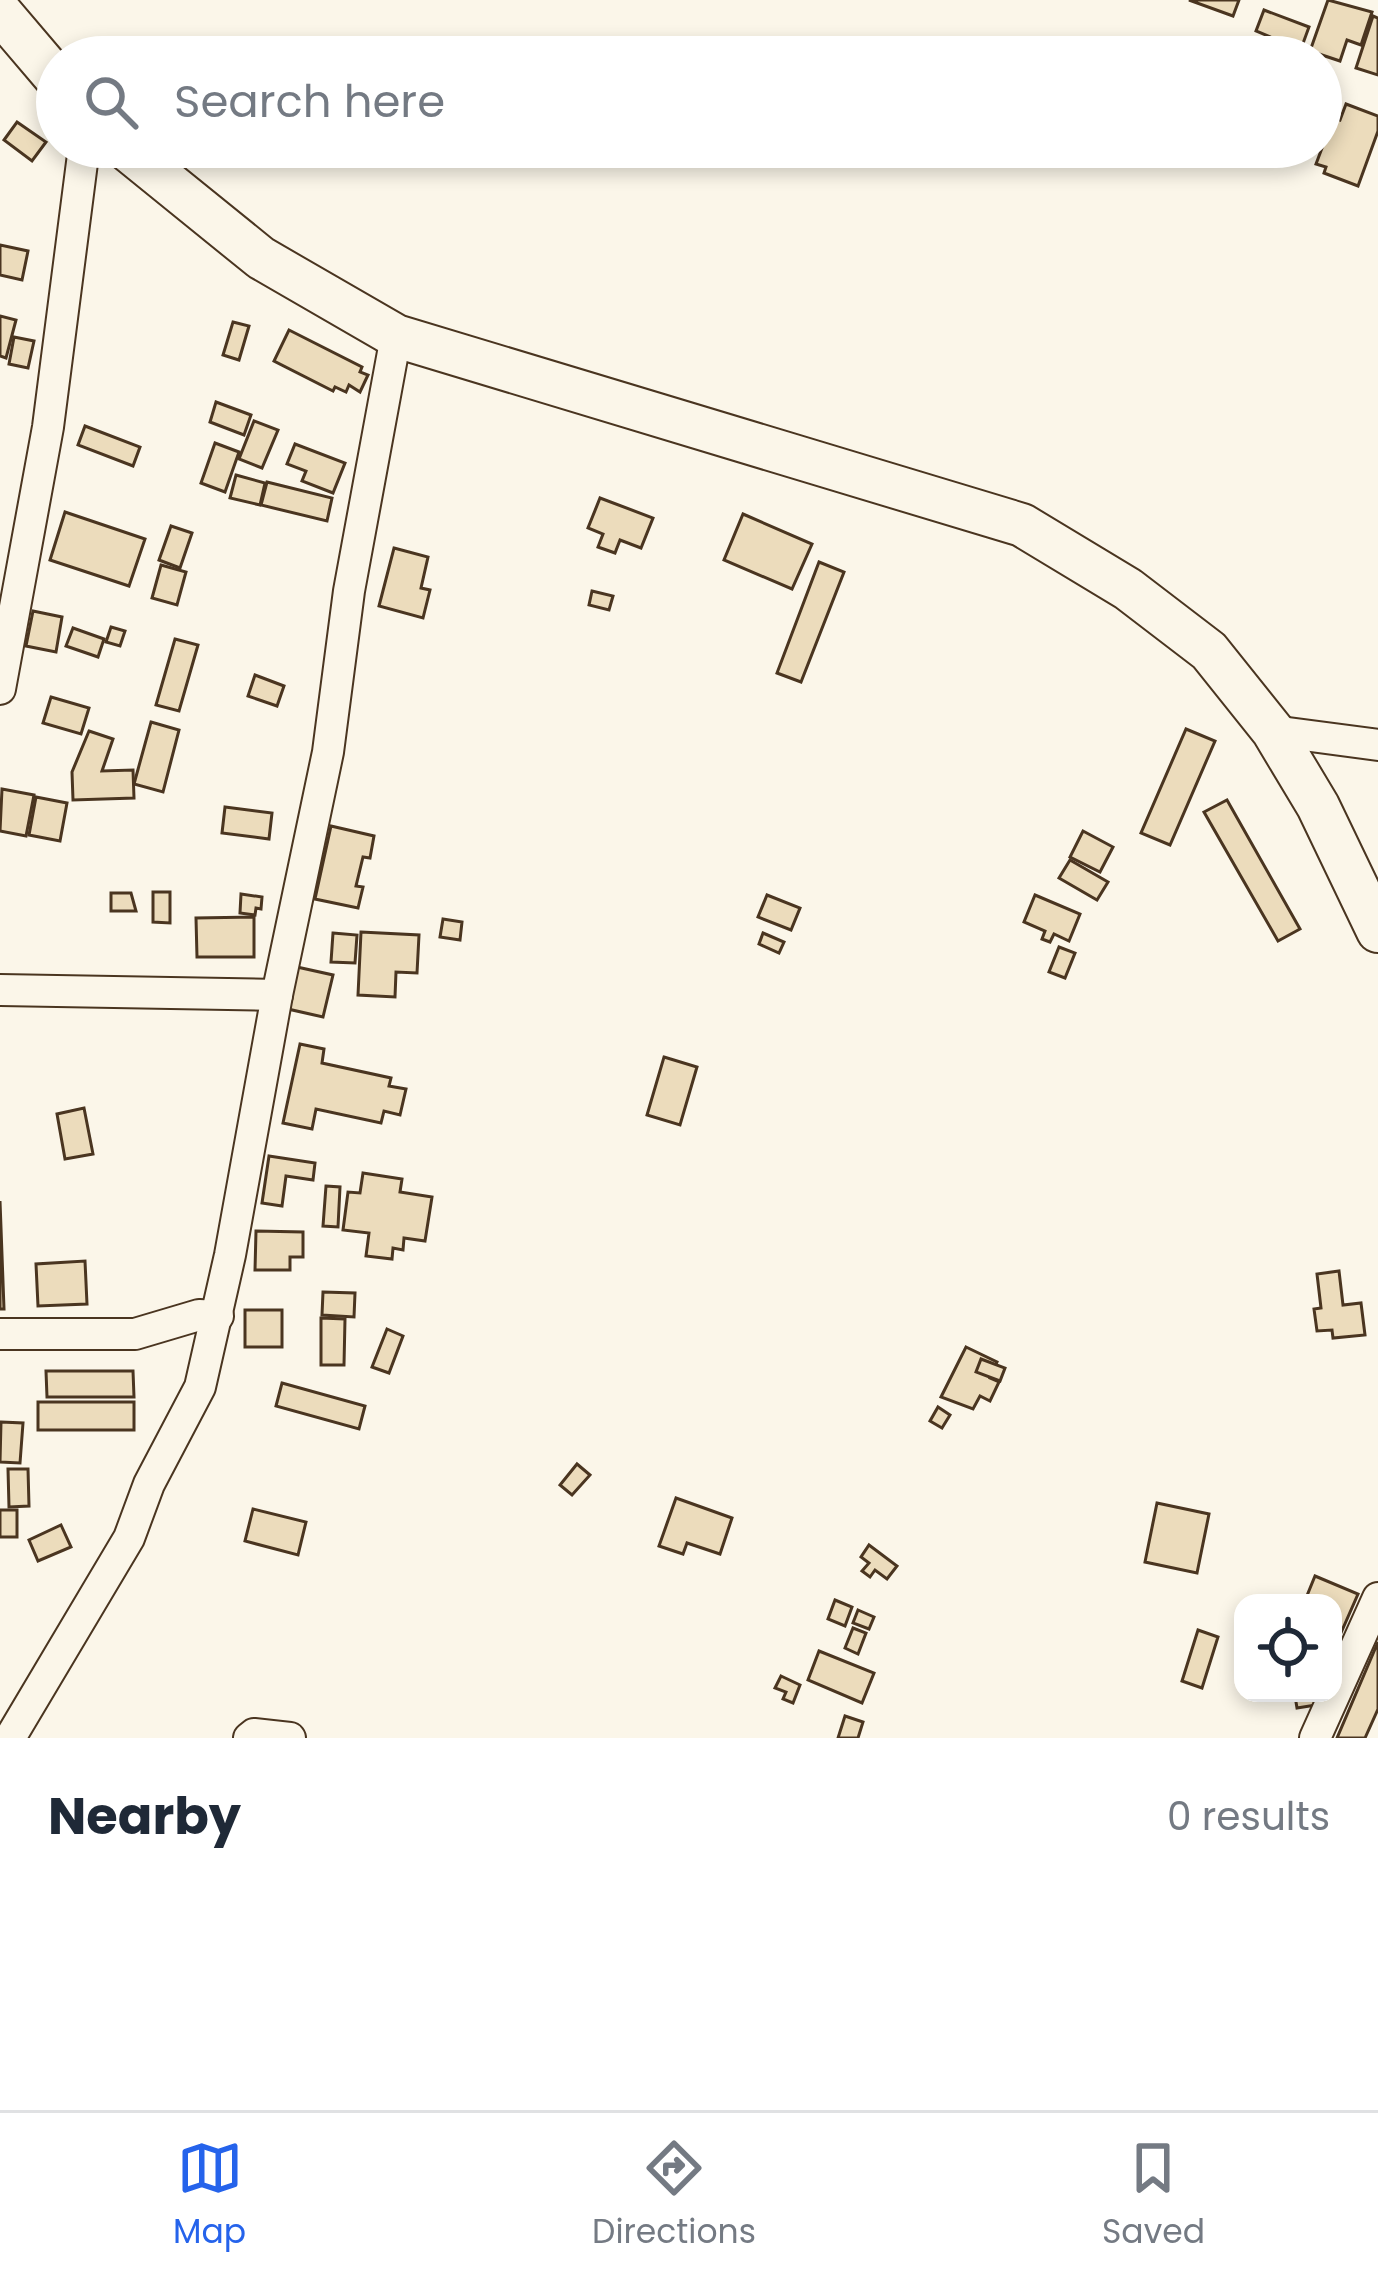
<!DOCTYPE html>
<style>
:root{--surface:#fff;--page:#f6f6f7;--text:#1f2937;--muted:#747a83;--line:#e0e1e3;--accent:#2563eb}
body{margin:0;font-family:Poppins,sans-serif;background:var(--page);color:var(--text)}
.controls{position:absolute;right:36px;bottom:36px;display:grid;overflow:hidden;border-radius:24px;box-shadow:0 6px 18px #0003}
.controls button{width:108px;height:108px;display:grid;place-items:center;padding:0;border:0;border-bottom:3px solid var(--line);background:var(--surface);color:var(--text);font:60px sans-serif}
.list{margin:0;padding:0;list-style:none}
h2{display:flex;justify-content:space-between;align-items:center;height:156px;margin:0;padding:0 48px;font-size:51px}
h2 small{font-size:39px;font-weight:400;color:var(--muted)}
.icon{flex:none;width:66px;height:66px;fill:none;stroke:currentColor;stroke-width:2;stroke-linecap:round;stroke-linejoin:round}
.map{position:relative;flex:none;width:1378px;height:1738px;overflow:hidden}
.search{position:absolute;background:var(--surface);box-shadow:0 6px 18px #0003;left:36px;right:36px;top:36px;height:132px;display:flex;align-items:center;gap:30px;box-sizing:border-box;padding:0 42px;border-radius:66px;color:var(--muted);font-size:45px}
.sheet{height:372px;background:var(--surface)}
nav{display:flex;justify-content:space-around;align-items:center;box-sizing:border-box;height:168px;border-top:3px solid var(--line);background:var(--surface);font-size:33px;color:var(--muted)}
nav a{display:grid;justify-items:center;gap:6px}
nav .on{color:var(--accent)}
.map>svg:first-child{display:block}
.building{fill:#ecdcbc;stroke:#4a3520;stroke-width:3}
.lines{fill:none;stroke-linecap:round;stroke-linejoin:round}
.street-casing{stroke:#4a3520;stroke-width:34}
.secondary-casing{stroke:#4a3520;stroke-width:46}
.street{stroke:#fbf6e9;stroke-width:30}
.secondary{stroke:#fbf6e9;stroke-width:42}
</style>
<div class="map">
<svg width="1378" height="1738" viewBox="0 0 1378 1738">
<rect width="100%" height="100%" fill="#fbf6e9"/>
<g class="building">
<polygon points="1189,0 1239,0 1233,16"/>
<polygon points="1328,0 1372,12 1361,45 1347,40 1340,61 1310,51"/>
<polygon points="1264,10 1309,27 1298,57 1268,57 1275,39 1256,31"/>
<polygon points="1373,16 1378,18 1378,75 1356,68"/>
<polygon points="1346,104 1378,116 1378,131 1358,186 1324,173 1326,167 1316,164 1322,148 1321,113 1340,120"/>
<polygon points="17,122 46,142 32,161 4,140"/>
<polygon points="0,245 28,251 22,280 0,275"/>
<polygon points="0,316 16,320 6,358 0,356"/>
<polygon points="233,322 249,326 239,360 223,355"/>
<polygon points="289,330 362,367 360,372 368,375 360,392 349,385 346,392 335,387 333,391 274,361"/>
<polygon points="14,337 34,341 28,368 9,364"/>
<polygon points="216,402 251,415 244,435 210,422"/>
<polygon points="254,421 278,430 262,468 239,459"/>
<polygon points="85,426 140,447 133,466 78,445"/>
<polygon points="215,443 239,452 225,492 201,483"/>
<polygon points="295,444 345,463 333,493 302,481 306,471 287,464"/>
<polygon points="236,475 265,483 260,505 230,498"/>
<polygon points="267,482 332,498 327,521 261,505"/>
<polygon points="600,498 653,518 641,548 620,540 615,553 598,547 603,534 588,528"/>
<polygon points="65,512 145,539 129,586 50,560"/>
<polygon points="743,514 812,544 792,589 724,560"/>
<polygon points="171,526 192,533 180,568 159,560"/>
<polygon points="394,548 428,557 421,588 430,590 423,618 379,606"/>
<polygon points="819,562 844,572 801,682 777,673"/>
<polygon points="161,565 186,572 177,605 152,598"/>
<polygon points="592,591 613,596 609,610 589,605"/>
<polygon points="33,611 62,617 56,652 26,646"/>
<polygon points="111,627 125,631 120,646 106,642"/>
<polygon points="73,628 104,639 98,657 66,646"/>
<polygon points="175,639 198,645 179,711 156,705"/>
<polygon points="255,675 284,686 277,706 248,696"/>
<polygon points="51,697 89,708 81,734 43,723"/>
<polygon points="151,722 179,730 163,792 134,784"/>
<polygon points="1186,729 1215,741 1170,845 1141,833"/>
<polygon points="89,731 113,739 102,771 133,770 134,798 73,800 72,772"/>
<polygon points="2,789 34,795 26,836 0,831"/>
<polygon points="36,797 67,803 60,841 29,835"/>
<polygon points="1227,800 1300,929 1278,941 1204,812"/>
<polygon points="225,807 272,813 269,839 222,833"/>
<polygon points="331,826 374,836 370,858 363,857 356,886 363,887 358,908 315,899"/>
<polygon points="1083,831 1113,847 1100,872 1070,857"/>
<polygon points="1070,860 1108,882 1097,900 1059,878"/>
<polygon points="153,892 170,892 170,923 153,922"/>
<polygon points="111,893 131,893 136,911 111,911"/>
<polygon points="241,894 262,897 261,909 256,908 255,915 240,913"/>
<polygon points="767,895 800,908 791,930 758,917"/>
<polygon points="1035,895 1080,914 1069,941 1054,934 1050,942 1042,939 1045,931 1024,922"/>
<polygon points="254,917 254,957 197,957 196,918"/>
<polygon points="443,919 462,922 460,940 440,937"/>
<polygon points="361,932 419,935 417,973 396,972 395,997 358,995"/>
<polygon points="333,933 357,935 355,963 331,962"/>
<polygon points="763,933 784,942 779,953 759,944"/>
<polygon points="1059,947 1075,953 1065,978 1049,972"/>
<polygon points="297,967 333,975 323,1017 288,1009"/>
<polygon points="300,1044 324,1049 322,1063 391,1078 389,1086 406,1089 400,1115 384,1111 381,1123 316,1109 312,1129 283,1123"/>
<polygon points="664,1057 697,1067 680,1125 647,1115"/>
<polygon points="84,1108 93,1154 65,1159 57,1114"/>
<polygon points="269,1156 315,1163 313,1180 286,1176 282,1206 262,1203"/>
<polygon points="363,1173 402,1179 400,1192 432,1197 425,1241 404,1238 403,1250 393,1248 392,1259 366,1256 369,1233 343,1230 348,1192 360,1193"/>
<polygon points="326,1186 340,1187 338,1227 323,1226"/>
<polygon points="0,1201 4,1309 0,1309"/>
<polygon points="256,1231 303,1232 303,1257 290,1257 290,1270 255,1270"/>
<polygon points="85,1261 87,1304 38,1306 36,1264"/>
<polygon points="1339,1271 1343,1305 1361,1303 1365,1335 1333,1338 1332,1330 1317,1331 1314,1309 1321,1308 1317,1274"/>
<polygon points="323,1292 355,1293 354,1317 322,1315"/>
<rect x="245" y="1310" width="37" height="37"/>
<polygon points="321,1318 345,1319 344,1365 321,1365"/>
<polygon points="387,1329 403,1336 389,1373 372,1367"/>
<polygon points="966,1347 997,1362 990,1378 999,1382 990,1401 980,1396 973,1409 941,1397"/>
<polygon points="981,1359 1005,1368 1000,1381 976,1372"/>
<polygon points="46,1371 133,1371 134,1397 47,1397"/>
<polygon points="282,1383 365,1406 359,1429 276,1406"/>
<rect x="38" y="1402" width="96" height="28"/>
<polygon points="938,1407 950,1415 942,1428 930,1421"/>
<polygon points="1,1422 23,1423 20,1463 0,1462"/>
<polygon points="577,1464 590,1475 572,1495 560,1485"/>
<polygon points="8,1469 28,1469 29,1506 9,1507"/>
<polygon points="676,1498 732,1518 720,1554 687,1543 683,1554 659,1546"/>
<polygon points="1157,1503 1209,1514 1197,1573 1145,1562"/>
<polygon points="253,1509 306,1522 298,1555 245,1541"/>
<rect x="0" y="1510" width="17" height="27"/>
<polygon points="61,1525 71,1547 38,1561 29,1540"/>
<polygon points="869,1545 897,1566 887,1579 875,1570 870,1577 862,1571 869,1563 861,1557"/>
<polygon points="1315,1576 1358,1594 1333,1651 1333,1603 1304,1603"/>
<polygon points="835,1600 852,1607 845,1626 828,1619"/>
<polygon points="858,1610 874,1617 869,1629 853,1623"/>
<polygon points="853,1628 866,1633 858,1654 845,1648"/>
<polygon points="1198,1630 1218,1637 1202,1688 1182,1681"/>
<polygon points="1378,1642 1378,1709 1365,1738 1337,1738"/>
<polygon points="819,1651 874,1673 862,1703 808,1680"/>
<polygon points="781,1676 800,1685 793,1703 783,1699 786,1692 775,1688"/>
<polygon points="1315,1693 1316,1705 1297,1708 1295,1696"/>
<polygon points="845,1716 863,1722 858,1738 838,1738"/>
</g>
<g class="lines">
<g class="street-casing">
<g id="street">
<polyline points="0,689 48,427 84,147"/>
<polyline points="1273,731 1378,745"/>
<polyline points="0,990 277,995"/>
<polyline points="0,1334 135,1334 199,1315 218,1316"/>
<polyline points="10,1738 129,1538 149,1484 200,1387 230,1255 277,995 328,752 349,591 396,336"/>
<polyline points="249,1738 254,1734 290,1738"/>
<polyline points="1315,1738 1378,1598"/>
</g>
</g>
<g class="secondary-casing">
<g id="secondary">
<polyline points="0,12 57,79"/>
<polyline points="124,147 261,258 396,336 1022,525 1128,589 1209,651 1273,731 1318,806 1378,931"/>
</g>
</g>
<use href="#street" class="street"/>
<use href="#secondary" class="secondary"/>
</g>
</svg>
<div class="controls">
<button><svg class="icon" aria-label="locate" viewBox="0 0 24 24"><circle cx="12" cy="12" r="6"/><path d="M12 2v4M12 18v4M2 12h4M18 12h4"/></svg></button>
</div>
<div class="search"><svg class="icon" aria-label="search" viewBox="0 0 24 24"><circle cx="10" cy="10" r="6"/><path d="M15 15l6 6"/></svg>Search here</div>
</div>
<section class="sheet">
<h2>Nearby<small>0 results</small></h2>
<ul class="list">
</ul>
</section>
<nav>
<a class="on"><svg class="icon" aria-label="map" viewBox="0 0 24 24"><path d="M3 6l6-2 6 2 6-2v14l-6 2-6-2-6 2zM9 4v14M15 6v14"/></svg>Map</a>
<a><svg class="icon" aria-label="directions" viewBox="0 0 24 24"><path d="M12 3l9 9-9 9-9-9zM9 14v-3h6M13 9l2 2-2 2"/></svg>Directions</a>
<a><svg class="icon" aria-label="saved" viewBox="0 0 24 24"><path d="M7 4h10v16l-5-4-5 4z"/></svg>Saved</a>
</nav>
